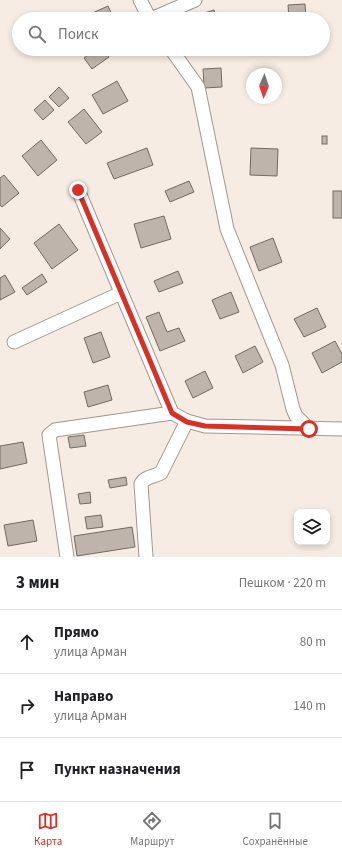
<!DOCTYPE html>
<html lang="ru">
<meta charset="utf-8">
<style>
:root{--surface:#fff;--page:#f6f6f6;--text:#202124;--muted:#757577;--line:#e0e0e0;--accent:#d93025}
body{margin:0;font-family:"Source Sans 3",sans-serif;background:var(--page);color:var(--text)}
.controls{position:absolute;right:12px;bottom:12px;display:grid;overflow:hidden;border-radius:8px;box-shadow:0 2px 6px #0003}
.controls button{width:36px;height:36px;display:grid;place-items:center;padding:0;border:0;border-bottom:1px solid var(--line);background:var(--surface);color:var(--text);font:20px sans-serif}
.compass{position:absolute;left:246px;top:68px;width:36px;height:36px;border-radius:50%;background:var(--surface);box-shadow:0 2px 6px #0003;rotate:182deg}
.stop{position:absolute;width:12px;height:12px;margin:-9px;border:3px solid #d93025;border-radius:50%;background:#fff}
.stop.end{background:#d93025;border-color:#fff;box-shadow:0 1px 4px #0008}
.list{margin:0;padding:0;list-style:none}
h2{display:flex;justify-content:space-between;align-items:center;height:52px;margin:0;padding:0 16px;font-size:17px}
h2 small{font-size:13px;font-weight:400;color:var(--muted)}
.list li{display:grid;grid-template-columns:26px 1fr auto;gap:12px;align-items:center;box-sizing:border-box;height:64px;padding:0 16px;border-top:1px solid var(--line)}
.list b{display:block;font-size:15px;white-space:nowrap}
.list p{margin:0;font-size:13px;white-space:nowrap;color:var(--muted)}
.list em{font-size:13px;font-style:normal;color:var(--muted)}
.icon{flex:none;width:22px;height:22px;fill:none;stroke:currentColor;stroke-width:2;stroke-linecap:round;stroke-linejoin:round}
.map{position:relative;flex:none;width:342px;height:557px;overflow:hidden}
.search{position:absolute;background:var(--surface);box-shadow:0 2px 6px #0003;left:12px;right:12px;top:12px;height:44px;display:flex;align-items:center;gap:10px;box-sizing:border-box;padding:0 14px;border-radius:22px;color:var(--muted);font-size:15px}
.sheet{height:244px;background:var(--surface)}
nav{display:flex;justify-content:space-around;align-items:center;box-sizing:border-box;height:56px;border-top:1px solid var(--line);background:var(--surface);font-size:11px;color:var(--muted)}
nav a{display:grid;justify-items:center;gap:2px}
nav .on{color:var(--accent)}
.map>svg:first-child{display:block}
.building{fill:#beb4ab;stroke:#736a62}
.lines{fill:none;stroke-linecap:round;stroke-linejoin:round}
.minor-casing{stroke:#a1978f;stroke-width:15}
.minor{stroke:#fff;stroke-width:13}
.route{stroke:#d93025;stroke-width:5}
</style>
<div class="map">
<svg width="342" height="557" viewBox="0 0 342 557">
<rect width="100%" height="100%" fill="#f7ece3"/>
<g class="building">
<polygon points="305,4 306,19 289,19 288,5"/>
<polygon points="108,6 114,19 92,19 90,14"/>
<polygon points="214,10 216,19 185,19"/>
<polygon points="96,49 103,49 109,57 92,69 84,58"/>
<polygon points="221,68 222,87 204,88 203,69"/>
<polygon points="117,81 128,101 103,114 92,95"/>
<polygon points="59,87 69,98 59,107 49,97"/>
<polygon points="45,100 54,110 43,120 34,110"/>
<polygon points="84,109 102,132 86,144 68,122"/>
<rect x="322" y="136" width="5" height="8"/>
<polygon points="41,140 57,160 38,176 22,156"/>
<polygon points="147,148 153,165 114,179 107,163"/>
<polygon points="251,148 278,149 277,176 250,175"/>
<polygon points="4,175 19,193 2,207 0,205 0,178"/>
<polygon points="189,181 194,192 170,202 165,191"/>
<rect x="333" y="191" width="9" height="27"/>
<polygon points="164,216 171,239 141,248 134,224"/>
<polygon points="59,224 78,250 52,269 34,243"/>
<polygon points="0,228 10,239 0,249"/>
<polygon points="273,238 282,262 259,271 250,247"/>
<polygon points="178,271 183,283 159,292 154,281"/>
<polygon points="42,274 47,282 27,295 22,288"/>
<polygon points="5,275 15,292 0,300 0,278"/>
<polygon points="231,292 239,312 220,319 212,300"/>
<polygon points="317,308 326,327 304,337 294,319"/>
<polygon points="159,312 167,332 179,328 185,341 160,351 146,317"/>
<polygon points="101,332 110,357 93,363 84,338"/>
<polygon points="335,341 342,354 342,362 322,373 312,353"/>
<polygon points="255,346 263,362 243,373 235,356"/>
<polygon points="205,371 213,388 193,398 185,381"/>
<polygon points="108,385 112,400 88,407 84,392"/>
<polygon points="84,435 86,446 70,448 68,437"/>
<polygon points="23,442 27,463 0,469 0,446"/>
<polygon points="126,477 127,485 110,488 108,480"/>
<polygon points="90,492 91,503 80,504 78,494"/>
<polygon points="101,515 103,527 87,529 85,517"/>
<polygon points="33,520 37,541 8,546 4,525"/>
<polygon points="132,527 135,547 77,556 74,536"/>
</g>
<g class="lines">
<g class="minor-casing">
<g id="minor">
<polyline points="140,0 150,19"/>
<polyline points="151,19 195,0"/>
<polyline points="171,49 198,87 227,229 282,365 293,409 296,416 309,429"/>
<polyline points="78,190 172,413 187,421 205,426 342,429"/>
<polyline points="14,342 121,293"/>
<polyline points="67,557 49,435 55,430 172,413"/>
<path d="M146,557L141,484C145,476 154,477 161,473L187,421"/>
</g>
</g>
<use href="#minor" class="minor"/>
</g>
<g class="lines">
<polyline class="route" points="78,190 172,413 187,422 205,426 309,429"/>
</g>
</svg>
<div class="controls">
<button><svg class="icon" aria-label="layers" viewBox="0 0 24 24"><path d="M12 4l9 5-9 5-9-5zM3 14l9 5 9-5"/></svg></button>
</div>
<svg class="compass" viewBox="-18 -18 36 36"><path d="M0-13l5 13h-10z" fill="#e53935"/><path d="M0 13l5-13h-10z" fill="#757577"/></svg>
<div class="stop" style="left:309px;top:429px"></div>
<div class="stop end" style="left:78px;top:190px"></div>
<div class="search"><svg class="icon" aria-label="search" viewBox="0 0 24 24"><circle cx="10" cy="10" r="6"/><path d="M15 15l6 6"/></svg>Поиск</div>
</div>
<section class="sheet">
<h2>3 мин<small>Пешком · 220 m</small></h2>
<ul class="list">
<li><svg class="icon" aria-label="ahead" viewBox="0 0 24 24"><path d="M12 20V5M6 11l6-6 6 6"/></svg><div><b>Прямо</b><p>улица Арман</p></div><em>80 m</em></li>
<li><svg class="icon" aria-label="right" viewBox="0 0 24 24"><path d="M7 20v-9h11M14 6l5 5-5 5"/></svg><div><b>Направо</b><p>улица Арман</p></div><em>140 m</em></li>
<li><svg class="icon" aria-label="arrive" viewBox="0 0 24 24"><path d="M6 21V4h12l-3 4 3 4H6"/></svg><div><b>Пункт назначения</b></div></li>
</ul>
</section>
<nav>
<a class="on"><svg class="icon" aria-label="map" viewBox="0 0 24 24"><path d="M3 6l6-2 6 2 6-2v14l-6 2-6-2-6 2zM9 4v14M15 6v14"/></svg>Карта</a>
<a><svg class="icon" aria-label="directions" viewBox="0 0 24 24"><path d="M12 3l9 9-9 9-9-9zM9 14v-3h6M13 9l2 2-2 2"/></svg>Маршрут</a>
<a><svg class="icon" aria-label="saved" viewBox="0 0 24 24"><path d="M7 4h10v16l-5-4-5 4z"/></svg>Сохранённые</a>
</nav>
